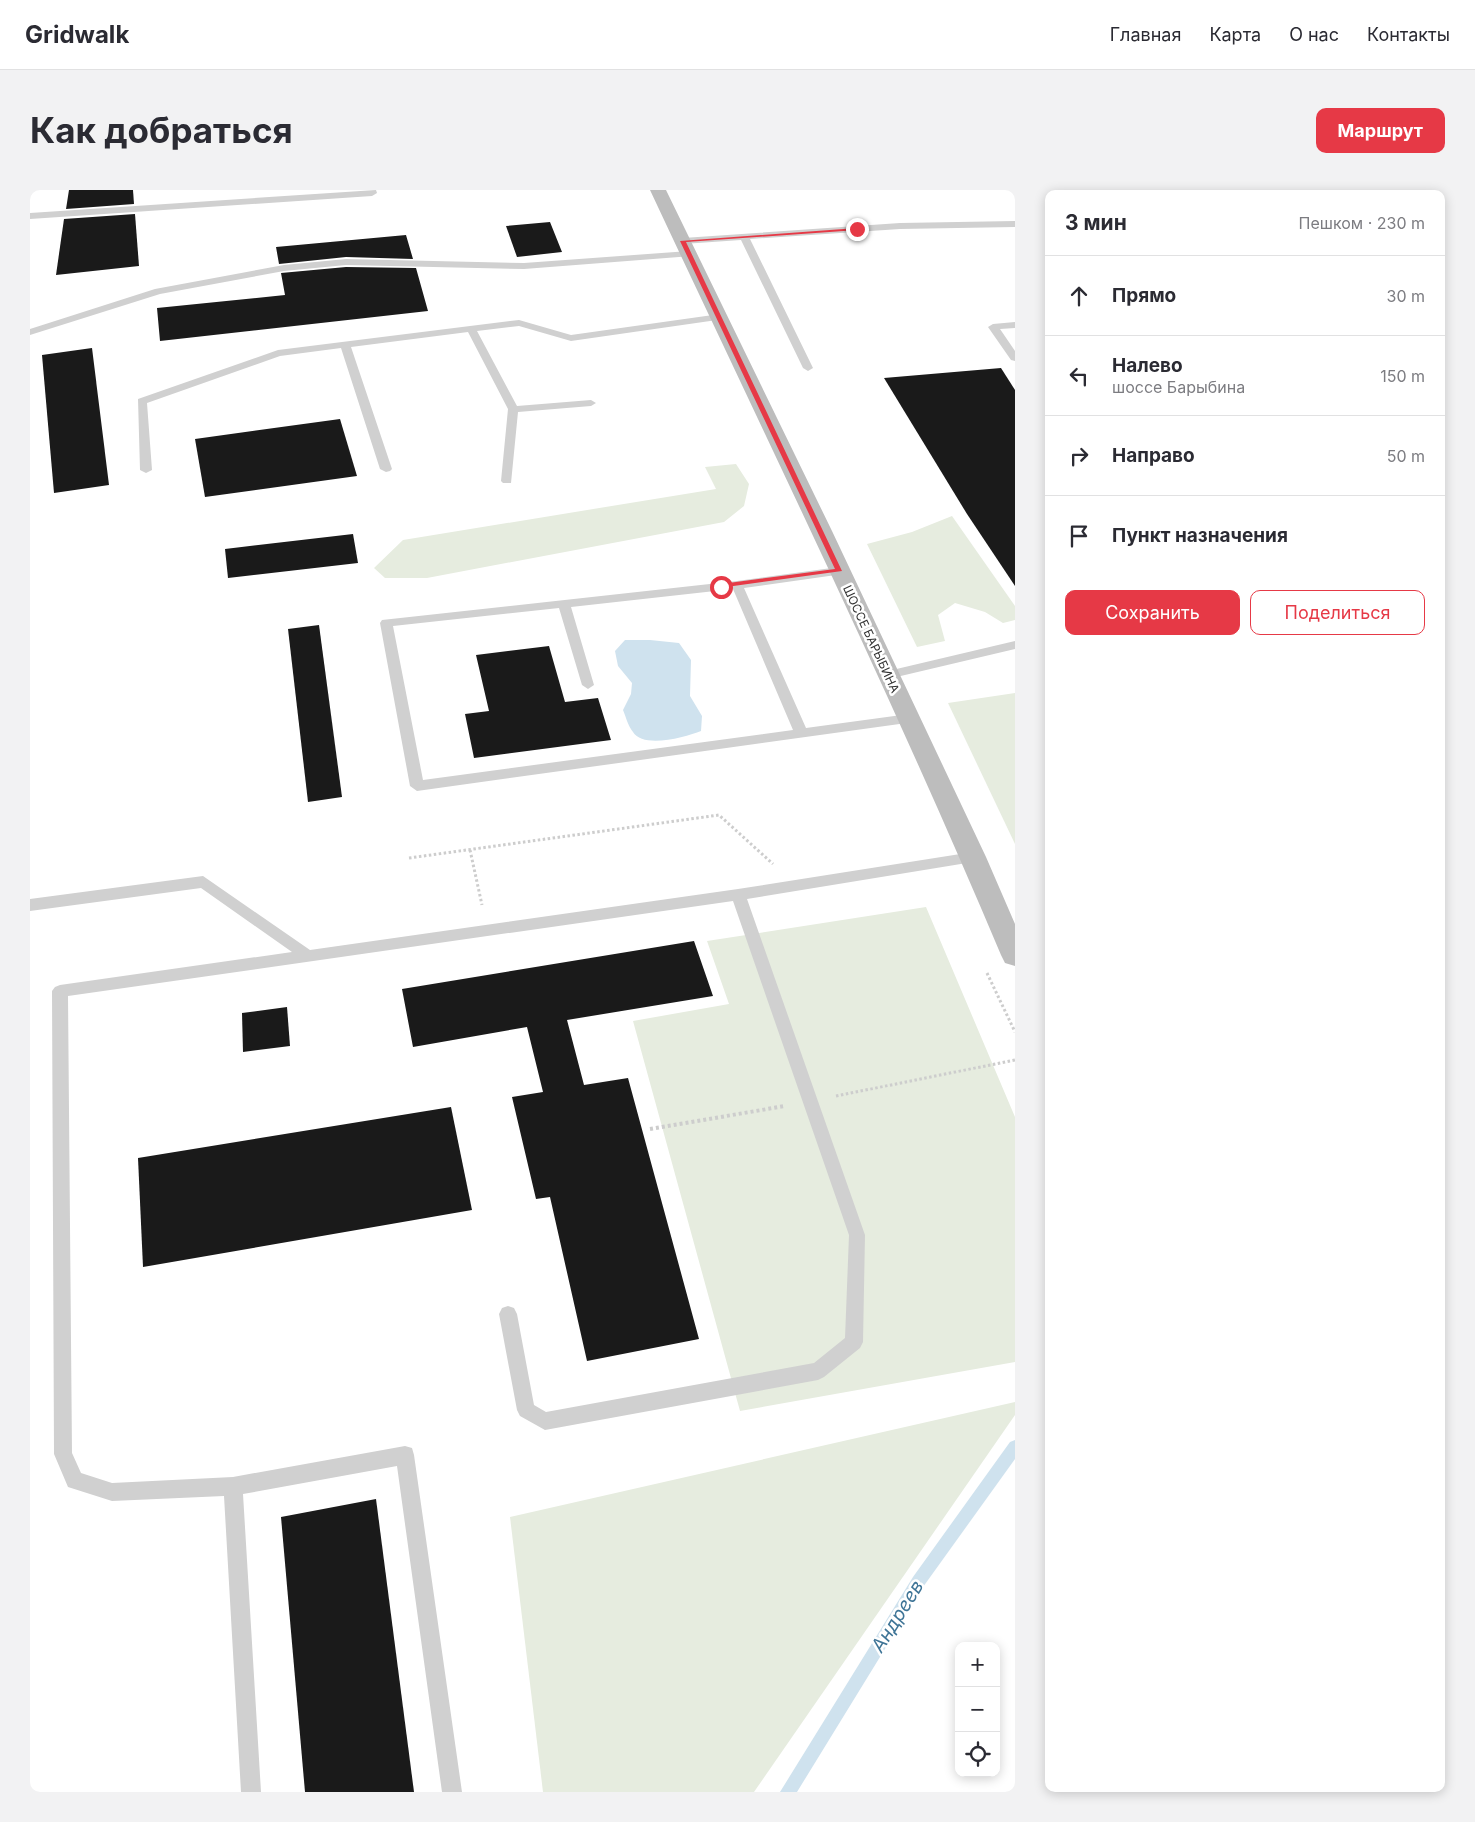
<!DOCTYPE html>
<html lang="ru">
<meta charset="utf-8">
<style>
:root{--surface:#fff;--page:#f2f2f3;--text:#2b2b33;--muted:#7c7c81;--line:#e1e1e2;--accent:#e63946}
body{margin:0;font-family:Inter,sans-serif;background:var(--page);color:var(--text)}
.controls{position:absolute;right:15px;bottom:15px;display:grid;overflow:hidden;border-radius:10px;box-shadow:0 2px 12px #0003}
.controls button{width:45px;height:45px;display:grid;place-items:center;padding:0;border:0;border-bottom:1px solid var(--line);background:var(--surface);color:var(--text);font:25px sans-serif}
.stop{position:absolute;width:15px;height:15px;margin:-11px;border:4px solid #e63946;border-radius:50%;background:#fff}
.stop.end{background:#e63946;border-color:#fff;box-shadow:0 1px 5px #0008}
.list{margin:0;padding:0;list-style:none}
h2{display:flex;justify-content:space-between;align-items:center;height:65px;margin:0;padding:0 20px;font-size:21px}
h2 small{font-size:16px;font-weight:400;color:var(--muted)}
.list li{display:grid;grid-template-columns:32px 1fr auto;gap:15px;align-items:center;box-sizing:border-box;height:80px;padding:0 20px;border-top:1px solid var(--line)}
.list b{display:block;font-size:19px;white-space:nowrap}
.list p{margin:0;font-size:16px;white-space:nowrap;color:var(--muted)}
.list em{font-size:16px;font-style:normal;color:var(--muted)}
.actions{display:flex;gap:10px;padding:15px 20px}
.actions a{flex:1;padding:11px 0;border:1px solid var(--accent);border-radius:10px;text-align:center;font-size:18px;color:var(--accent)}
.actions .main{background:var(--accent);color:#fff}
.icon{flex:none;width:28px;height:28px;fill:none;stroke:currentColor;stroke-width:2;stroke-linecap:round;stroke-linejoin:round}
.map{position:relative;flex:none;width:985px;height:1602px;overflow:hidden;border-radius:10px}
header{display:flex;align-items:center;gap:30px;box-sizing:border-box;height:70px;padding:0 25px;background:var(--surface);border-bottom:1px solid var(--line)}
header strong{font-size:24px}
nav{display:flex;gap:28px;margin-inline-start:auto;font-size:18px}
.intro{display:flex;align-items:center;justify-content:space-between;box-sizing:border-box;height:120px;padding:0 30px}
h1{margin:0;font-size:35px}
.button{padding:12px 22px;border-radius:10px;background:var(--accent);color:#fff;font-size:18px;font-weight:700}
main{display:flex;gap:30px;padding:0 30px}
aside{flex:1;background:var(--surface);border-radius:10px;box-shadow:0 2px 12px #0003}
.map>svg:first-child{display:block}
.green{fill:#e6ecdf}
.water{fill:#cfe2ee}
.lines{fill:none;stroke-linecap:round;stroke-linejoin:round}
.stream{fill:#cfe2ee;fill-rule:evenodd}
.building{fill:#1a1a1a}
.path-far1{stroke:#cdcdcd;stroke-width:3;stroke-dasharray:2.5 2.5;stroke-linecap:butt}
.path{stroke:#cdcdcd;stroke-width:4;stroke-dasharray:3 3;stroke-linecap:butt}
.lane{fill:#d0d0d0;fill-rule:evenodd}
.secondary{fill:#bdbdbd;fill-rule:evenodd}
.route{fill:#e63946}
.labels{text-anchor:middle;stroke-width:5;stroke-linejoin:round;paint-order:stroke}
.far-street-label{font-size:12px;fill:#333;stroke:#fff}
.near-water-label{font-size:19px;font-style:italic;fill:#3f7597;stroke:#fff}
</style>
<header>
<strong>Gridwalk</strong>
<nav><a>Главная</a><a>Карта</a><a>О нас</a><a>Контакты</a></nav>
</header>
<div class="intro"><h1>Как добраться</h1><a class="button">Маршрут</a></div>
<main>
<div class="map">
<svg width="985" height="1602" viewBox="0 0 985 1602">
<rect width="100%" height="100%" fill="#fff"/>
<g class="green">
<polygon points="706,274 719,294 714,316 694,332 397,388 355,388 344,378 373,350 686,299 675,277"/>
<polygon points="922,326 985,416 985,430 973,433 955,422 925,413 908,425 915,451 887,457 837,354 882,342"/>
<polygon points="985,503 985,654 918,513"/>
<polygon points="896,717 985,927 985,1172 710,1221 603,831 699,814 677,751"/>
<polygon points="985,1212 985,1225 724,1602 513,1602 480,1327"/>
</g>
<path class="water" d="M595,450H620L649,453L661,470L660,506L672,526L671,541C656,547 613,559 603,542C598,536 596,527 593,520L601,504L602,493L588,476L585,461Z"/>
<g class="lines">
<polygon class="stream" points="985,1250 985,1269 893,1397 767,1602 750,1602 883,1387 980,1252"/>
</g>
<g class="building">
<polygon points="39,0 103,0 104,14 36,19"/>
<polygon points="105,24 109,76 26,85 34,29"/>
<polygon points="520,32 532,62 487,67 476,36"/>
<polygon points="376,45 383,69 316,67 249,74 246,57"/>
<polygon points="316,77 386,78 398,121 130,151 127,118 255,105 251,83"/>
<polygon points="62,158 79,295 24,303 12,165"/>
<polygon points="971,178 985,200 985,396 937,324 854,188"/>
<polygon points="310,229 327,286 175,307 165,249"/>
<polygon points="323,344 328,373 198,388 195,359"/>
<polygon points="289,435 312,607 278,612 258,439"/>
<polygon points="519,456 535,512 568,508 581,550 444,568 435,524 459,521 446,465"/>
<polygon points="664,751 683,806 537,830 554,895 598,888 669,1149 557,1171 520,1007 506,1009 482,907 513,902 497,837 383,857 372,799"/>
<polygon points="257,817 260,856 213,862 212,823"/>
<polygon points="421,917 442,1020 113,1077 108,968"/>
<polygon points="346,1309 384,1602 275,1602 251,1327"/>
</g>
<g class="lines">
<g class="path-far1">
<polyline points="440,660 452,715"/>
<polyline points="379,668 689,625 743,674"/>
<polyline points="957,783 985,842"/>
<polyline points="806,906 985,870"/>
</g>
<polyline class="path" points="620,939 755,916"/>
<g class="lane">
<polygon points="346,0 347,3 342,6 0,29 0,23"/>
<polygon points="985,31 985,37 870,39 720,49 783,178 778,181 773,178 711,50 653,54 648,51 653,48 870,33"/>
<polygon points="659,61 664,64 662,66 494,79 316,75 254,81 130,104 0,145 0,139 125,99 254,75 316,69 494,73"/>
<polygon points="690,124 695,127 694,129 541,151 489,136 447,141 487,216 561,210 566,213 561,216 488,222 481,293 473,293 471,291 478,219 438,142 321,157 362,279 360,281 356,282 350,279 311,158 250,166 117,213 122,280 116,283 110,280 108,209 248,160 489,130 541,145"/>
<polygon points="985,132 985,138 970,139 985,161 985,171 981,170 958,137 963,134"/>
<path d="M809,377L813,378V384L714,398L776,538L879,524L884,526L886,529L884,532L387,601L380,596L350,433L352,430L707,391ZM703,399L763,540L393,590L363,436L529,418L552,495L558,499L564,495L541,417Z"/>
<polygon points="985,451 985,459 858,489 852,485 858,481"/>
<polygon points="943,662 948,663 950,667 948,671 943,672 717,709 835,1045 833,1152 830,1158 794,1187 788,1190 515,1240 490,1226 487,1220 469,1124 472,1118 478,1116 484,1118 487,1124 504,1215 516,1222 784,1173 815,1148 819,1045 703,711 38,806 42,1263 51,1283 82,1293 203,1287 375,1256 382,1258 384,1265 432,1602 412,1602 367,1276 213,1304 231,1602 211,1602 194,1306 82,1311 38,1297 24,1264 22,801 25,797 30,795 262,762 171,698 0,721 0,709 173,686 280,760 708,699"/>
</g>
<path class="secondary" d="M620,0H636L802,341L956,667L985,734V776L975,773L971,765C862,506 739,254 620,0Z"/>
</g>
<polygon class="route" points="827,38 828,40 656,52 812,381 689,398 691,394 805,379 650,51"/>
<g class="labels">
<g class="far-street-label">
<text transform="translate(841 449) rotate(65)" y="4">ШОССЕ БАРЫБИНА</text>
</g>
<g class="near-water-label">
<text transform="translate(867 1426) rotate(-58)" y="7">Андреев</text>
</g>
</g>
</svg>
<div class="controls">
<button>+</button>
<button>−</button>
<button><svg class="icon" aria-label="locate" viewBox="0 0 24 24"><circle cx="12" cy="12" r="6"/><path d="M12 2v4M12 18v4M2 12h4M18 12h4"/></svg></button>
</div>
<div class="stop" style="left:691px;top:397px"></div>
<div class="stop end" style="left:827px;top:39px"></div>
</div>
<aside>
<h2>3 мин<small>Пешком · 230 m</small></h2>
<ul class="list">
<li><svg class="icon" aria-label="ahead" viewBox="0 0 24 24"><path d="M12 20V5M6 11l6-6 6 6"/></svg><div><b>Прямо</b></div><em>30 m</em></li>
<li><svg class="icon" aria-label="left" viewBox="0 0 24 24"><path d="M17 20v-9H6M10 6l-5 5 5 5"/></svg><div><b>Налево</b><p>шоссе Барыбина</p></div><em>150 m</em></li>
<li><svg class="icon" aria-label="right" viewBox="0 0 24 24"><path d="M7 20v-9h11M14 6l5 5-5 5"/></svg><div><b>Направо</b></div><em>50 m</em></li>
<li><svg class="icon" aria-label="arrive" viewBox="0 0 24 24"><path d="M6 21V4h12l-3 4 3 4H6"/></svg><div><b>Пункт назначения</b></div></li>
</ul>
<div class="actions"><a class="main">Сохранить</a><a>Поделиться</a></div>
</aside>
</main>
